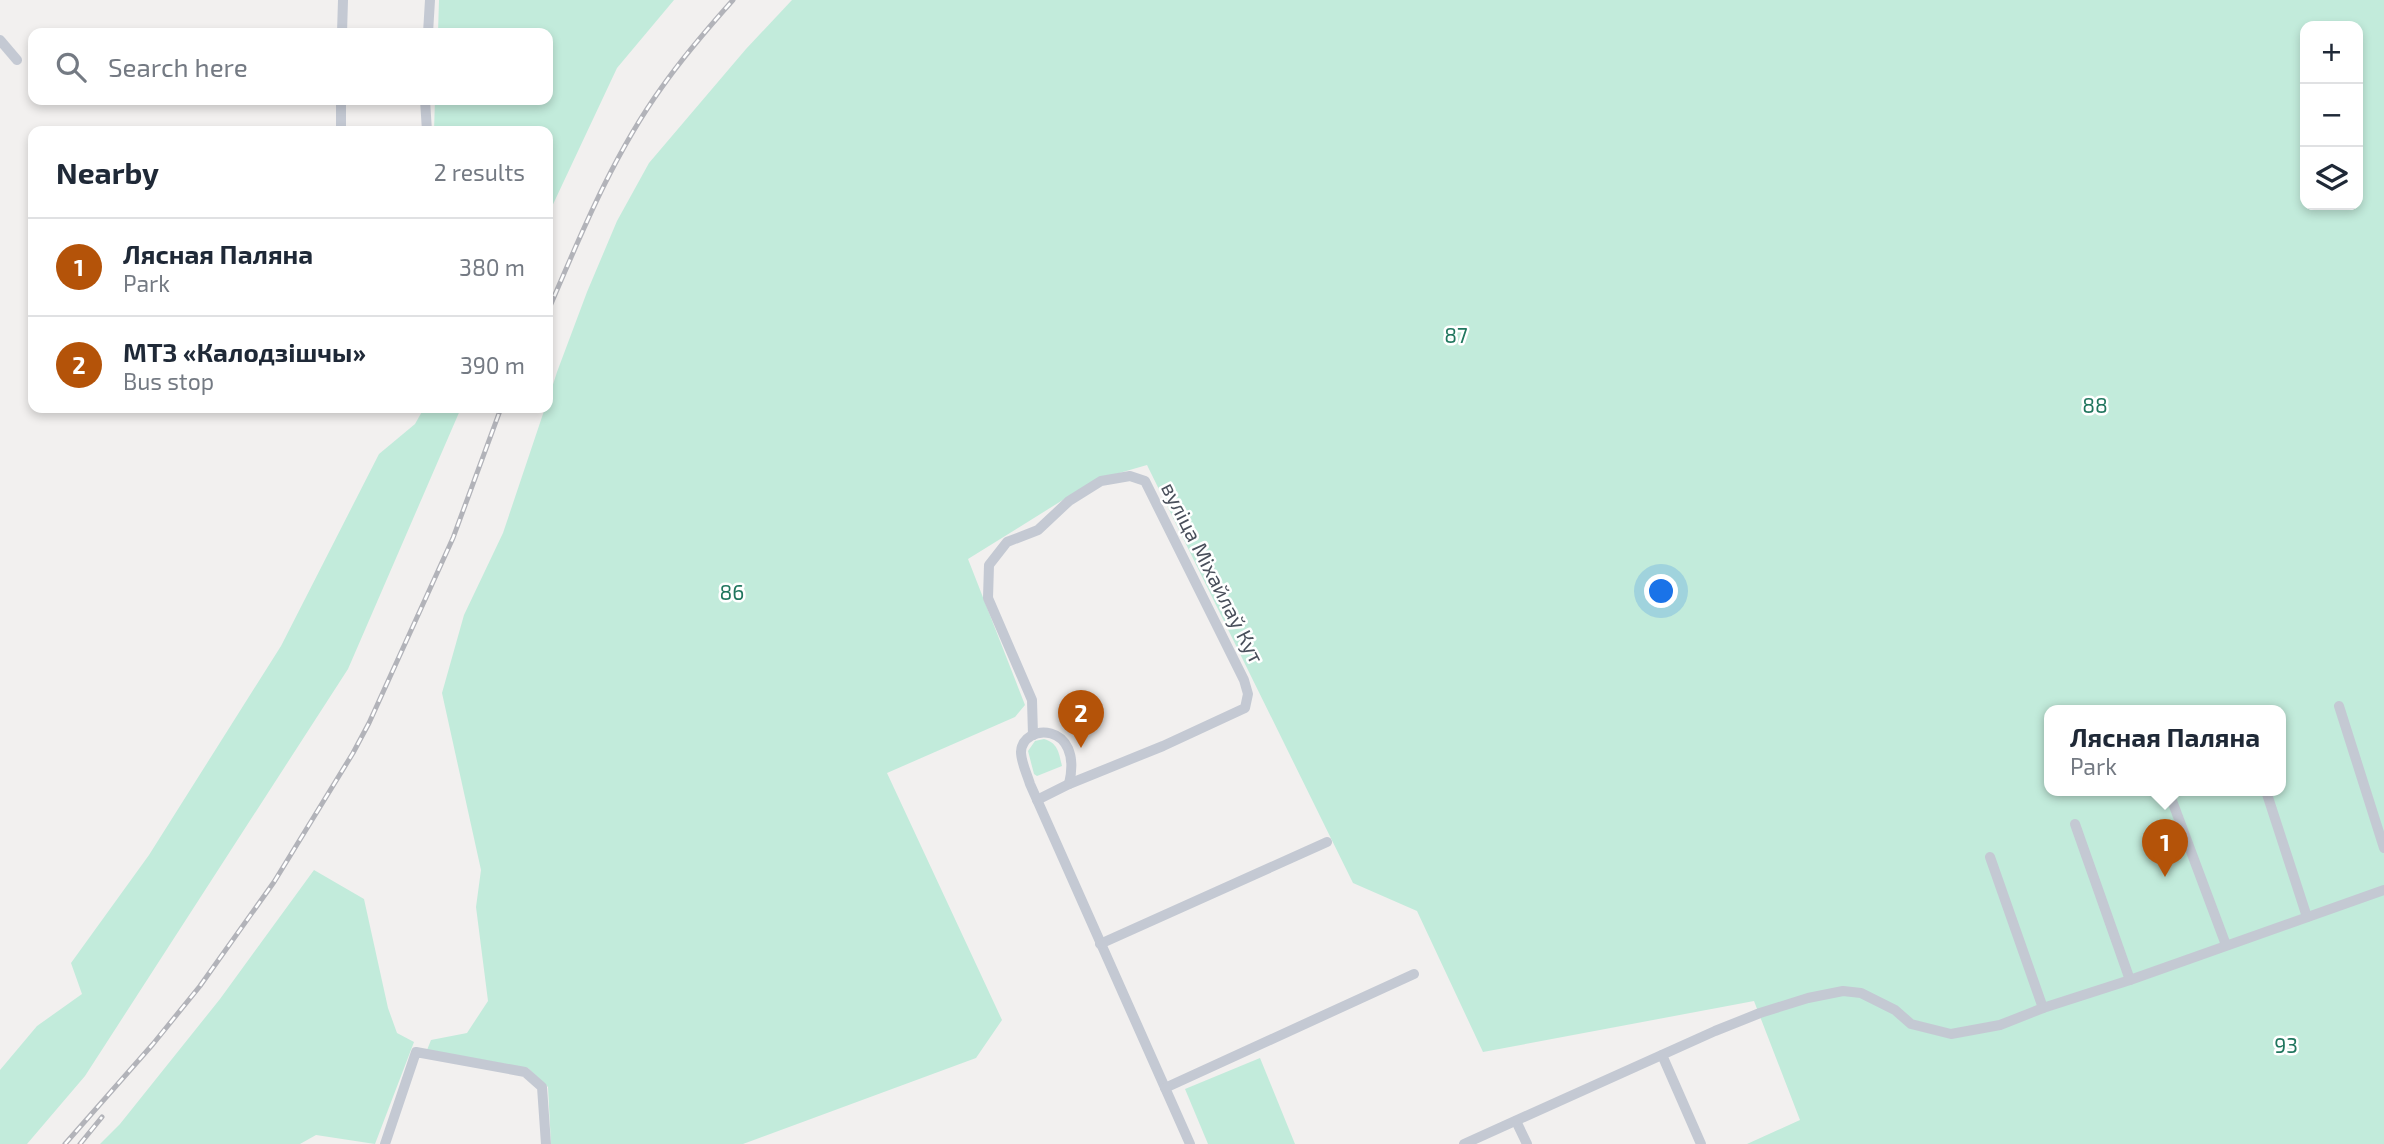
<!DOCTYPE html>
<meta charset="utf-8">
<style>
:root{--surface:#fff;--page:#f6f6f7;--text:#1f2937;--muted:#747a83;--line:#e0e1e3;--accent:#b45309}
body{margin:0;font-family:"Exo 2",sans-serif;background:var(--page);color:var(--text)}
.controls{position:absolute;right:21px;top:21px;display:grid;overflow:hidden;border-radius:14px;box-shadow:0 4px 10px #0003}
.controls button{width:63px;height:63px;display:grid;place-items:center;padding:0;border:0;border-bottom:2px solid var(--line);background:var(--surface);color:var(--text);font:35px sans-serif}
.you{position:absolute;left:1662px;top:592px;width:24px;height:24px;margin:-18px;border:5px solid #fff;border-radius:50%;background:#1a73e8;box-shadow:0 0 0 10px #1a73e833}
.badge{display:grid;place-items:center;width:46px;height:46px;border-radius:50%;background:var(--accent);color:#fff;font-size:23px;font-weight:700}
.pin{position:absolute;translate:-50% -58px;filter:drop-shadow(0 2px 4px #0008)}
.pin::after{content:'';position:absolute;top:37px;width:24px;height:21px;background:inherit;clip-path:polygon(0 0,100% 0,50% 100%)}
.popup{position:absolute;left:2044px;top:705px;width:242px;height:91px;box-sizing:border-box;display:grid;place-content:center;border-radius:14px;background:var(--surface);filter:drop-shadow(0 2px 5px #0005);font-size:23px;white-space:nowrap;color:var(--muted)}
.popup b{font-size:26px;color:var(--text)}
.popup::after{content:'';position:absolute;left:50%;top:100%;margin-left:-14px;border:14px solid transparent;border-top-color:var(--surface)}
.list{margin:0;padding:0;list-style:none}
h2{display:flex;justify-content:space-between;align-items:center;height:91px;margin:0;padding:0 28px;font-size:30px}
h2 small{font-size:23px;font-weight:400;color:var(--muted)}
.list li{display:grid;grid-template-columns:46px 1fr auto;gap:21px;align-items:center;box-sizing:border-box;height:98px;padding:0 28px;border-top:2px solid var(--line)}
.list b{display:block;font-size:26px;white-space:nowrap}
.list p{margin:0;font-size:23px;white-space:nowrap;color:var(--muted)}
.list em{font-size:23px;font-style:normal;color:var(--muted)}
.icon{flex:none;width:38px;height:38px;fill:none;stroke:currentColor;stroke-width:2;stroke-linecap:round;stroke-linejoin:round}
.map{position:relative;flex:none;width:2384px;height:1144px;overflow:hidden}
.search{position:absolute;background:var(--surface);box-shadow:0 4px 10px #0003;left:28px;top:28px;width:525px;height:77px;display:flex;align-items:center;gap:18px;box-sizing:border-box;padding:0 24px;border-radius:14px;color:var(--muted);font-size:26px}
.panel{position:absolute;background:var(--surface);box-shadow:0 4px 10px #0003;left:28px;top:126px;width:525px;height:287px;border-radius:14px}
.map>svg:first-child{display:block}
.green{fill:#c2ebdb;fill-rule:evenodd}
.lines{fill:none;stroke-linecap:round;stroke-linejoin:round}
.minor{stroke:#c4c9d3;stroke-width:10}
.rail-casing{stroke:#b2b3b9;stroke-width:5}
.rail{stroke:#fff;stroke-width:2.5;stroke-dasharray:8;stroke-linecap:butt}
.labels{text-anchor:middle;stroke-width:5;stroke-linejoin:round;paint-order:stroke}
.park-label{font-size:21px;fill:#20765e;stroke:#fff}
.street-label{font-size:21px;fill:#494f5b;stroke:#fff}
</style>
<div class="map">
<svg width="2384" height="1144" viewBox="0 0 2384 1144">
<rect width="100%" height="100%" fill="#f2f0ef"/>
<g class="green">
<polygon points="439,0 674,0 617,68 548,215 548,131 434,131 435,100 548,100 548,33 438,33"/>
<path d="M792,0H2384V1144H1747L1800,1120L1754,1001L1483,1052L1417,911L1353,883L1147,465L1095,480L968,559L1025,705L1015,717L887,773L1002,1020L976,1058L743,1144H551L548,1087L528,1068L427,1050L431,1040L467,1033L488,1001L476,907L481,870L442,693L464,615L503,533L545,408H548V400L557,372L587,292L617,221L649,163L746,49ZM2305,26H2358V205H2305ZM2050,711H2280V791H2050Z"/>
<polygon points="424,408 461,408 348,669 85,1076 27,1144 0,1144 0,1070 37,1026 82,994 71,963 149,855 281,646 379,454 415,424"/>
<path d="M1044,739C1058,743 1059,753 1062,766L1037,776L1034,774L1028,751L1035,741Z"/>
<polygon points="314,870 364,899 388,1008 397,1033 414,1042 375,1144 316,1135 300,1144 100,1144 120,1124 220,999"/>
<polygon points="1260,1058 1295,1144 1208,1144 1185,1089"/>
</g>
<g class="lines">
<g class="minor">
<polyline points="342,33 343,0"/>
<polyline points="428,33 430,0"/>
<polyline points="0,40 17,60"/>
<polyline points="425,100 427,131"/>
<polyline points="341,131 341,100"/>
<polyline points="2339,706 2384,848"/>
<polyline points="1033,735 1032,700 988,598 989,565 1007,542 1038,530 1069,501 1101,481 1130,476 1145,481 1244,680 1248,694 1245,708 1163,746 1069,784 1037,800"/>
<path d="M1069,784C1084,721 1022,723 1021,752C1021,762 1027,774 1030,784L1190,1144"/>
<polyline points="2266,791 2307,917"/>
<polyline points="2171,798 2226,945"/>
<polyline points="2075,824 2130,980"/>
<polyline points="1990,857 2043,1008"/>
<polyline points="1100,944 1327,842"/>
<polyline points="1662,1055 1701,1144"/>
<polyline points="1165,1088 1414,974"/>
<polyline points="1516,1121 1527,1144"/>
<polyline points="385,1144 416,1052 525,1072 542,1087 546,1144"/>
<polyline points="1464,1144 1715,1031 1760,1013 1808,998 1843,991 1861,993 1895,1010 1911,1024 1951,1034 2000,1025 2043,1008 2130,980 2384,890"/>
</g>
<g class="rail-casing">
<g id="rail">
<path d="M548,311C581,234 613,155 662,87C683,57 708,28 733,0"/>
<polyline points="65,1144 153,1044 200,986 274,882 353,753 369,723 453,538 501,408"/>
<polyline points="80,1144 102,1117"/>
</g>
</g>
<use href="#rail" class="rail"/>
</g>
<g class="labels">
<g class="park-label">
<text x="1456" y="343">87</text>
<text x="2095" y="413">88</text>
<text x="732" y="600">86</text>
<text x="2286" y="1053">93</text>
</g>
<g class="street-label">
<text transform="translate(1212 573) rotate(63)" y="7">вуліца Міхайлаў Кут</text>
</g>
</g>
</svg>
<div class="controls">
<button>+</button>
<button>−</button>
<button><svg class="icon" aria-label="layers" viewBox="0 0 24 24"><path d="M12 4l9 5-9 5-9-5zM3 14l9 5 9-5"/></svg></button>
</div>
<div class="you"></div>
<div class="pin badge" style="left:2165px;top:877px">1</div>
<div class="popup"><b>Лясная Паляна</b>Park</div>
<div class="pin badge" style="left:1081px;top:748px">2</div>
<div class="search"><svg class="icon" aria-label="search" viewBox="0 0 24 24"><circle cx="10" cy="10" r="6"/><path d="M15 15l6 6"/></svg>Search here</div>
<section class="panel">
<h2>Nearby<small>2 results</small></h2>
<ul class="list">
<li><span class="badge">1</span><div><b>Лясная Паляна</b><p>Park</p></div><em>380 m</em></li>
<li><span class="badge">2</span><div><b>МТЗ «Калодзішчы»</b><p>Bus stop</p></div><em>390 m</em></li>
</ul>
</section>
</div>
